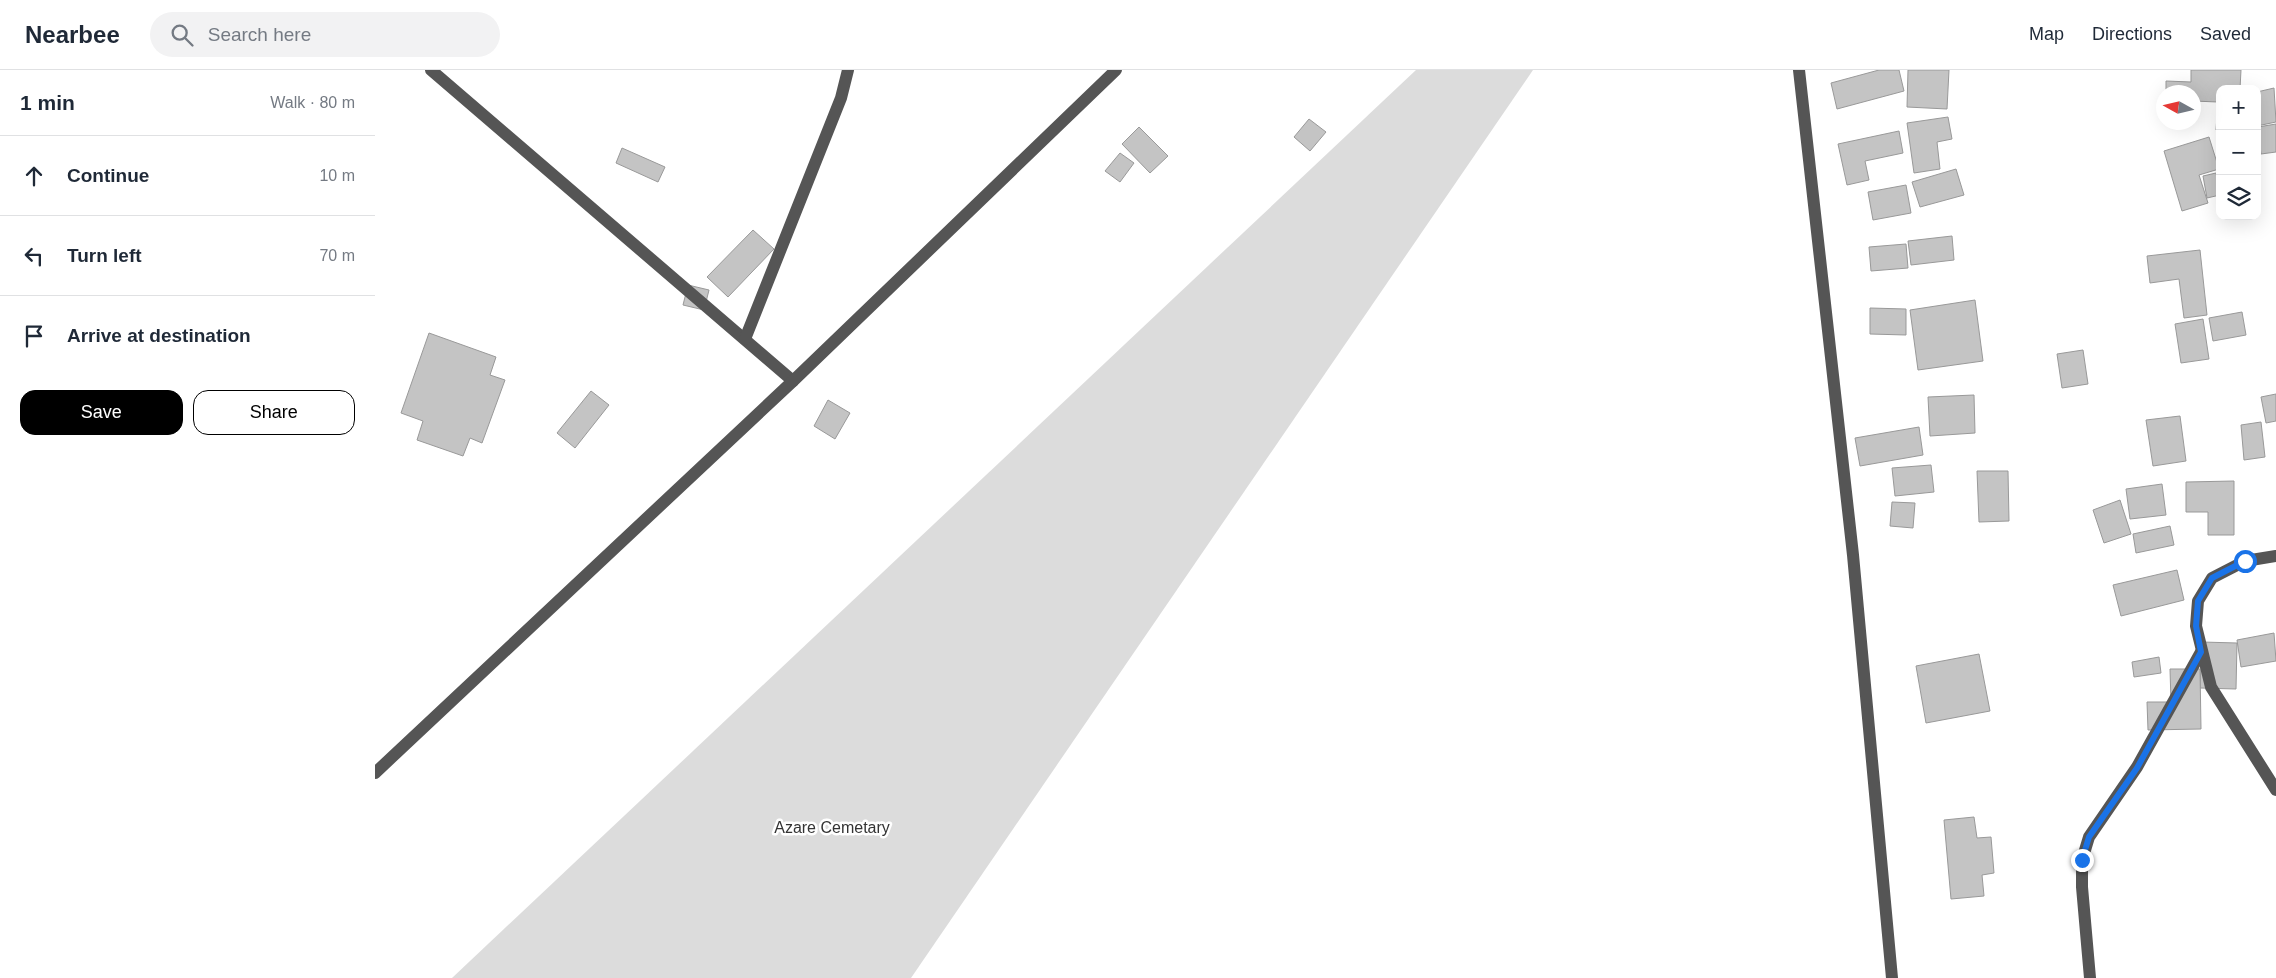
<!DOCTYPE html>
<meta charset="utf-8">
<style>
:root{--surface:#fff;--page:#f2f2f3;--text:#1f2937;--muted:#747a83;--line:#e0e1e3;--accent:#000}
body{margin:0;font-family:Arial,sans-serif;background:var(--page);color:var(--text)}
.controls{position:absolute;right:15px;top:15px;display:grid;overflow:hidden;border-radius:10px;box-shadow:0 5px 20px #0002}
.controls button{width:45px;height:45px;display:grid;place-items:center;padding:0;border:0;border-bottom:1px solid var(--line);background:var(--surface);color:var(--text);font:25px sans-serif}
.compass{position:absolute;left:1781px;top:15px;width:45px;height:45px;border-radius:50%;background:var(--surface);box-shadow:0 5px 20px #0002;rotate:278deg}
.stop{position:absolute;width:15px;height:15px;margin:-11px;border:4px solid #1a73e8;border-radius:50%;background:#fff}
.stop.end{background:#1a73e8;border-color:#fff;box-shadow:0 1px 5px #0008}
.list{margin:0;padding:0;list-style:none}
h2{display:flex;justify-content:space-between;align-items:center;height:65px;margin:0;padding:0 20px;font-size:21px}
h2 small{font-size:16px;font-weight:400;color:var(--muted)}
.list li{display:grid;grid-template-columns:32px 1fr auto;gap:15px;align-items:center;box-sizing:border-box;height:80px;padding:0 20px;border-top:1px solid var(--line)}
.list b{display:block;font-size:19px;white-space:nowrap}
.list em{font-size:16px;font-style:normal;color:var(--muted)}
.actions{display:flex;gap:10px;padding:15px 20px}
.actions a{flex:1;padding:11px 0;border:1px solid var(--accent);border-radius:15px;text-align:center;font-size:18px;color:var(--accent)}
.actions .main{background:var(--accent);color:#fff}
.icon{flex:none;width:28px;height:28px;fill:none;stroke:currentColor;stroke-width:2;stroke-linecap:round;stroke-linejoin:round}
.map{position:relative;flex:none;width:1901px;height:908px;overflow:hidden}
header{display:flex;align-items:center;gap:30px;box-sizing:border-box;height:70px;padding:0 25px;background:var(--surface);border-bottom:1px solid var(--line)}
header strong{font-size:24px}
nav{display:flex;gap:28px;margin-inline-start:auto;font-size:18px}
.search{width:350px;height:45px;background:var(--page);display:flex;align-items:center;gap:12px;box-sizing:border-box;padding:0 18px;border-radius:28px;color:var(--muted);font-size:19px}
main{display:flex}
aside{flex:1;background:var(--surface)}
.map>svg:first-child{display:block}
.green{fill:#dcdcdc}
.building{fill:#c4c4c4;stroke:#999}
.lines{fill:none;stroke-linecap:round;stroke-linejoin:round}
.minor{stroke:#555;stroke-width:12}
.route{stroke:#1a73e8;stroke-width:6}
.labels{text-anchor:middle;stroke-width:5;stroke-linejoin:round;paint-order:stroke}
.park-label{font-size:16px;fill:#333;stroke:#fff}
</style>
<header>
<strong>Nearbee</strong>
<div class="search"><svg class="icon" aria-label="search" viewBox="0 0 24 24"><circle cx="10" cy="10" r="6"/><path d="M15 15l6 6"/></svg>Search here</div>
<nav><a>Map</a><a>Directions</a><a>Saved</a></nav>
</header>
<main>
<aside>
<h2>1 min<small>Walk · 80 m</small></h2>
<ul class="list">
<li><svg class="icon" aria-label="ahead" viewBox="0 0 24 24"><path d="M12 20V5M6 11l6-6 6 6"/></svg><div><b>Continue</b></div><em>10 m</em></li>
<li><svg class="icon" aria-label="left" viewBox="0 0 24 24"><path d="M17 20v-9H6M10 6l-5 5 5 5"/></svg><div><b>Turn left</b></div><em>70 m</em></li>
<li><svg class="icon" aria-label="arrive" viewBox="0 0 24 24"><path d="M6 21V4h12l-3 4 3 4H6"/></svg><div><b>Arrive at destination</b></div></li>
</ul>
<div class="actions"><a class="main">Save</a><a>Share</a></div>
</aside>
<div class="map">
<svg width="1901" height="908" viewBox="0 0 1901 908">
<rect width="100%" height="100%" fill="#fff"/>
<polygon class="green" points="1041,0 1158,0 536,908 77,908"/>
<g class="building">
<polygon points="1504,0 1524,0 1529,21 1462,39 1456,13"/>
<polygon points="1533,0 1574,0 1572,39 1532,37"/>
<polygon points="1816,0 1866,0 1865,19 1845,19 1845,60 1841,60 1843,32 1818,31 1818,22 1791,22 1791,11 1816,12"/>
<polygon points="1899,18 1901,52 1882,56 1882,22"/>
<polygon points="1573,47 1577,69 1562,72 1565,99 1539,103 1532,53"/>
<polygon points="934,49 951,62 935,81 919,67"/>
<polygon points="1901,54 1901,82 1886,84 1883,57"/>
<polygon points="764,57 793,86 775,103 747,74"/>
<polygon points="1524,61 1528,83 1490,91 1494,110 1472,115 1463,74"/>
<polygon points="1834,67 1844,99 1824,105 1833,133 1807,141 1789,81"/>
<polygon points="247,78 290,97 283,112 241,93"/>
<polygon points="745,83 759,93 745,112 730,101"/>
<polygon points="1581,99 1589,125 1545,137 1537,112"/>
<polygon points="1841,103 1845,125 1832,128 1828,106"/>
<polygon points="1531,115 1536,143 1498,150 1493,122"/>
<polygon points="378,160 399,179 353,227 332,207"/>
<polygon points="1577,166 1579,190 1536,195 1533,171"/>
<polygon points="1531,174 1533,198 1496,201 1494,177"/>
<polygon points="1825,180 1832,245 1809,248 1804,209 1775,213 1772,186"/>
<polygon points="313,215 334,220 329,240 308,235"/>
<polygon points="1600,230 1608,291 1543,300 1535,240"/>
<polygon points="1495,238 1531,239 1531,265 1495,264"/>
<polygon points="1867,242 1871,265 1838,271 1834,248"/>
<polygon points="1828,249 1834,289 1806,293 1800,254"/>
<polygon points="54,263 121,287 115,305 130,310 107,373 95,368 88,386 42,370 48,351 26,343"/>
<polygon points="1708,280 1713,314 1687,318 1682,284"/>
<polygon points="216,321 234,335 200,378 182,363"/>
<polygon points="1901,324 1901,351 1891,353 1886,327"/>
<polygon points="1599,325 1600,363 1555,366 1553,327"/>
<polygon points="453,330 475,343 460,369 439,356"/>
<polygon points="1805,346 1811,391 1778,396 1771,350"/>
<polygon points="1886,352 1890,387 1869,390 1866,355"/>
<polygon points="1544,357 1548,385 1485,396 1480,368"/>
<polygon points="1556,395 1559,422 1520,426 1517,398"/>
<polygon points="1602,401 1633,401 1634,451 1604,452"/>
<polygon points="1859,411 1859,465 1833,465 1833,442 1811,442 1811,412"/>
<polygon points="1787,414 1791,445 1755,449 1751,419"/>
<polygon points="1745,430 1756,464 1729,473 1718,440"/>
<polygon points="1517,432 1540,433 1538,458 1515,456"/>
<polygon points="1795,456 1799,475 1761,483 1758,464"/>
<polygon points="1802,500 1809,530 1746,546 1738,515"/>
<polygon points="1899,563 1901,591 1866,597 1862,570"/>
<polygon points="1827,572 1862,573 1861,619 1825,618"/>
<polygon points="1604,584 1615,641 1551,653 1541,596"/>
<polygon points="1784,587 1786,603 1759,607 1757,592"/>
<polygon points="1795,599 1825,599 1826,659 1773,660 1772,632 1796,632"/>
<polygon points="1599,747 1602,768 1616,767 1619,803 1607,805 1609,826 1576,829 1569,750"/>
</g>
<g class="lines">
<g class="minor">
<polyline points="56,0 418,311"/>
<polyline points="1424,0 1478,485 1517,908"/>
<polyline points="370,269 466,28 473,0"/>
<polyline points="1901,486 1870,491 1837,508 1823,531 1821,556 1836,617 1901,720"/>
<polyline points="0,703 418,311 741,0"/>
<polyline points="1715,908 1707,817 1707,790 1714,767 1762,697 1826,582"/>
</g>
</g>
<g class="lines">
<polyline class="route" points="1707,790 1714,767 1762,698 1826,582 1821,556 1823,531 1837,508 1870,491"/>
</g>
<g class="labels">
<g class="park-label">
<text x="457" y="763">Azare Cemetary</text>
</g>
</g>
</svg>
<div class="controls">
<button>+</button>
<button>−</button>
<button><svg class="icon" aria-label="layers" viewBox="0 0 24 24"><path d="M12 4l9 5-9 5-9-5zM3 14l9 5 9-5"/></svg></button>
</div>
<svg class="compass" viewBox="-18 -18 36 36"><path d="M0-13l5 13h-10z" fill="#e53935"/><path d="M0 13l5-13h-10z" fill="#747a83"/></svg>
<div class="stop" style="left:1870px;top:491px"></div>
<div class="stop end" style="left:1707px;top:790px"></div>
</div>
</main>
